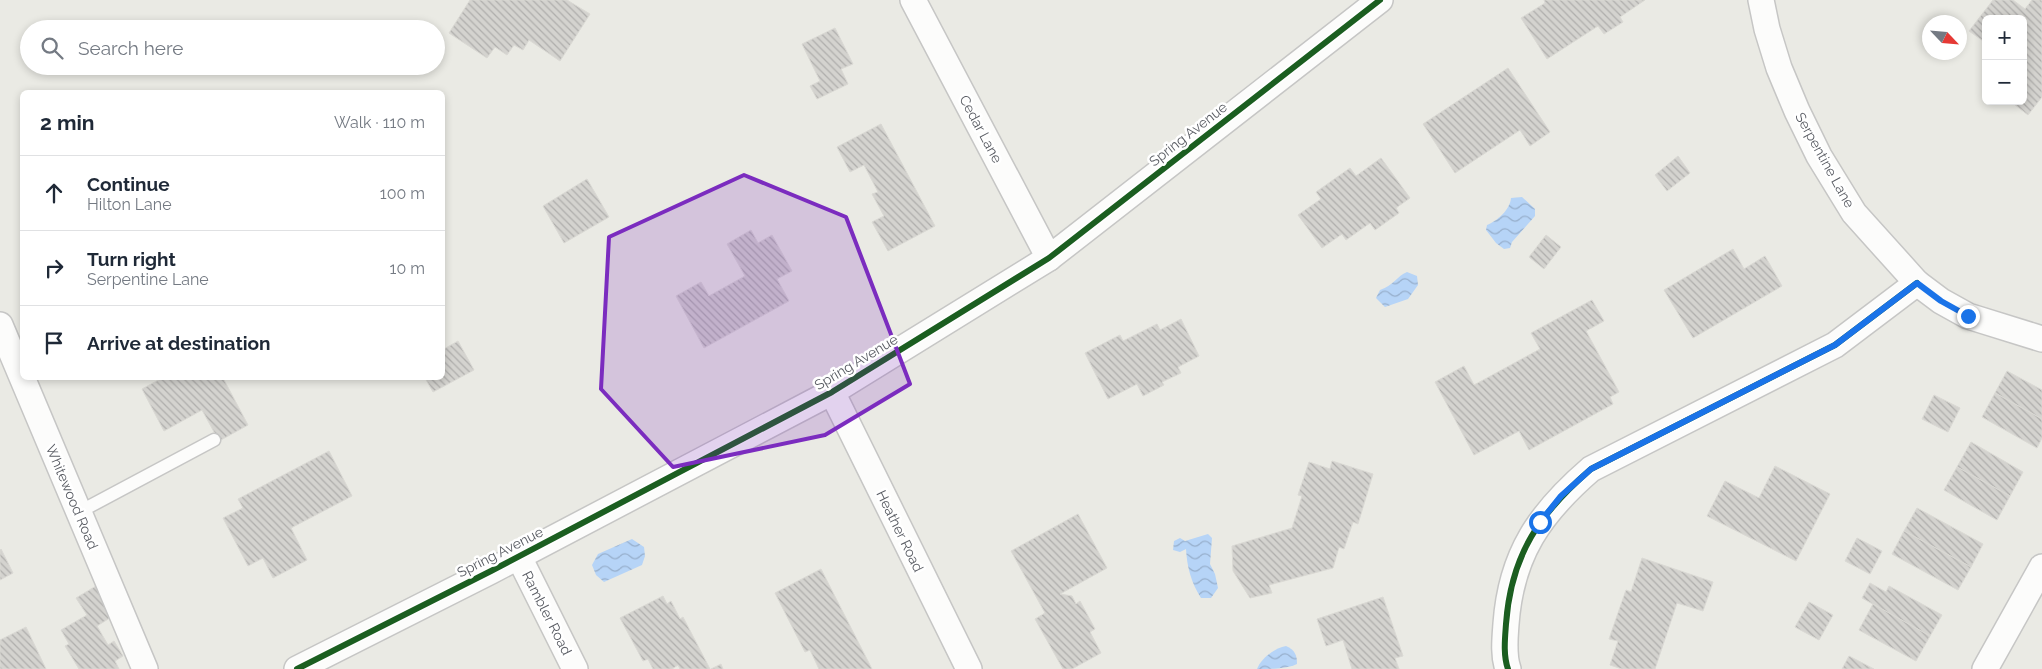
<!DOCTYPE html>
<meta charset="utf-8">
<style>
:root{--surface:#fff;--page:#f2f2f3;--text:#1f2937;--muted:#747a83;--line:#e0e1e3}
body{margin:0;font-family:Raleway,sans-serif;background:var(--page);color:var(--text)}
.controls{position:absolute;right:15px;top:15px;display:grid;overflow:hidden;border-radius:8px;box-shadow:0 2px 8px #0003}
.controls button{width:45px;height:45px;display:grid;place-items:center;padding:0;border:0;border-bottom:1px solid var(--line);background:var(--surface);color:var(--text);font:25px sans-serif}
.compass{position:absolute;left:1922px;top:15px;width:45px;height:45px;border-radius:50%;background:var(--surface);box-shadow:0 2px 8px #0003;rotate:116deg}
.stop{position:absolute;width:15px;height:15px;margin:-11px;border:4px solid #1a73e8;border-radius:50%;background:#fff}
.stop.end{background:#1a73e8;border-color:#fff;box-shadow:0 1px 5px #0008}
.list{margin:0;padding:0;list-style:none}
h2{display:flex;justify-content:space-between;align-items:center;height:65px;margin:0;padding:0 20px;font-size:21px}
h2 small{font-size:16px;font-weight:400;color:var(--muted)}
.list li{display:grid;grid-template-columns:32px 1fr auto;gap:15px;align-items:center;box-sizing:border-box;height:75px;padding:0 20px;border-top:1px solid var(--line)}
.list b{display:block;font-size:19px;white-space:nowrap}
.list p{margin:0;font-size:16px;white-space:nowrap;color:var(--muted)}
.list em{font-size:16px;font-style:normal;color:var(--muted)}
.icon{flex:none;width:28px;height:28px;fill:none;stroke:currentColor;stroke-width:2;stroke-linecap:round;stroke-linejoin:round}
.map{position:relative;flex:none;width:2042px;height:669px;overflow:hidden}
.search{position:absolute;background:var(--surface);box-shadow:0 2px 8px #0003;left:20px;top:20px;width:425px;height:55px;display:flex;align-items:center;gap:12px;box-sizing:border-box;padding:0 18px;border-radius:28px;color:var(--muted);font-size:19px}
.panel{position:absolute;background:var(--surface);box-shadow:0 2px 8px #0003;left:20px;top:90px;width:425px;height:290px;border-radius:8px}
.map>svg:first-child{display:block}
.water{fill:url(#water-waves)}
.building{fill:url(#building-back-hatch);stroke:#dad9d4}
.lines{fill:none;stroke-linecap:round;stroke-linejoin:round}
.lane-casing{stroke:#c6c6c5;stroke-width:15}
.street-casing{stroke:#c6c6c5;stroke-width:28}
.lane{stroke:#fcfcfb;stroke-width:12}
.street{stroke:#fcfcfb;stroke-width:25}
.cycleway-casing{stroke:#fff;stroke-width:9}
.cycleway{stroke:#1b5e20;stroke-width:6}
.route{stroke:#1a73e8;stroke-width:6}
.marked{fill:#7b2cbf;fill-opacity:0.2;stroke:#7b2cbf;stroke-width:4;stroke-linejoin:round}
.labels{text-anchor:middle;stroke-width:5;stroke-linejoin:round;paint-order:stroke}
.street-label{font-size:14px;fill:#595c63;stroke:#fff}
</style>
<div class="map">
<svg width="2042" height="669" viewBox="0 0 2042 669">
<defs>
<pattern id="water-waves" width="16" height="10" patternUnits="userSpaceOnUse" patternTransform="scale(1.25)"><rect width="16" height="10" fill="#b6d4f7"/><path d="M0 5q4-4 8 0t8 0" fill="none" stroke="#97afcc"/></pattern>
<pattern id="building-back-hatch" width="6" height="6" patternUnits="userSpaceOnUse" patternTransform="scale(1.25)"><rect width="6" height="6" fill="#d4d3cf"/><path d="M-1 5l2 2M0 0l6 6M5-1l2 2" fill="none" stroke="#afaeac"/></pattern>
</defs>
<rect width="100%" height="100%" fill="#eaeae4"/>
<g class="water">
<path d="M1522,197L1535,209V216L1512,242L1510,248L1504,249L1496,243L1486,230L1487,225C1497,221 1510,210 1511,198Z"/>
<path d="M1407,272L1417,276L1418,285L1408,299L1385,307L1376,298L1380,290C1394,285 1397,276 1407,272Z"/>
<path d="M1208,534L1212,538L1210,564L1215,574L1218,588L1211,598H1201C1191,582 1187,567 1186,549L1180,552L1173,550L1174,541L1180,538L1185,541Z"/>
<polygon points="632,539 644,547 645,556 642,565 604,582 596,575 592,565 598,554"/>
<path d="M1286,646C1295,650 1297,655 1297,664C1286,669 1270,669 1257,669C1261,658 1275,648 1286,646Z"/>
</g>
<g class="building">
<polygon points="470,0 567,0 590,14 560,61 529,40 523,50 514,45 507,55 495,47 487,58 449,33"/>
<polygon points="1544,0 1645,0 1620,17 1623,22 1604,34 1598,26 1547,59 1521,18 1545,3"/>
<polygon points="1993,0 2013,0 2025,9 2032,0 2042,0 2042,97 2028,115 2010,101 2023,101 2023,19 1986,19 1986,43 1969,31"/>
<polygon points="835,28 853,64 841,69 848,84 817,99 810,86 820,81 802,44"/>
<polygon points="1508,68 1550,132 1530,146 1520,130 1455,173 1423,124"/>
<polygon points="881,124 935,226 888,251 872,222 884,216 872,194 878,192 864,165 850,172 837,147"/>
<polygon points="1678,156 1690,173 1667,191 1655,175"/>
<polygon points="1381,158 1410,198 1396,208 1399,213 1375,230 1370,223 1346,240 1342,234 1322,248 1298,215 1321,199 1316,192 1350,168 1356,176"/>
<polygon points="587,179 609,217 564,243 543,206"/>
<polygon points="751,230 758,243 772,235 792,271 777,279 789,301 704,348 676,296 701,282 709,296 745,276 727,244"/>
<polygon points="1546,235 1561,247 1544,269 1529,257"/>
<polygon points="1733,249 1744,269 1765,256 1782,286 1693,338 1664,290"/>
<polygon points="1592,300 1604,321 1586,331 1619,392 1610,397 1613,404 1529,450 1519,431 1474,455 1435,382 1464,366 1474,385 1540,349 1531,333"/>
<polygon points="1181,319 1199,356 1178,367 1181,373 1162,382 1164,385 1143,396 1137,384 1108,399 1085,353 1120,335 1123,341 1157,324 1160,330"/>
<polygon points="458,341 474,370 433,392 425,378 442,378 442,346 444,349"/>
<polygon points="2007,371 2042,390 2042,419 1995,393"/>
<polygon points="162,378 223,378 248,425 219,441 202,410 164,431 142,389"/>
<polygon points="1995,393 2042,419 2042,438 2037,448 1982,417"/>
<polygon points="1934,395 1960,408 1948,432 1922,419"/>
<polygon points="1971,442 2023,472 2010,496 1957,467"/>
<polygon points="329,451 352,496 291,528 307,560 273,578 263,558 248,566 223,518 243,508 238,499"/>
<polygon points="1332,461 1373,474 1358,524 1353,522 1344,549 1339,547 1333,568 1269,585 1272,593 1250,598 1233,571 1232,546 1292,528 1302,496 1298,495 1309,462 1330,469"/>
<polygon points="1775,466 1830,494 1796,561 1707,516 1725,481 1759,498"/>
<polygon points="1957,467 2010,496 1997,520 1944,490"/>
<polygon points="1917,508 1983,544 1971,567 1904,531"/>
<polygon points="1078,514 1107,568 1060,594 1072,596 1076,604 1080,601 1095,629 1090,632 1101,653 1072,669 1063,669 1035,619 1045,613 1011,551"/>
<polygon points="1904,531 1971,567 1958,590 1892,554"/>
<polygon points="1857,538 1882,551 1870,574 1845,561"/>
<polygon points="1,549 13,573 0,580 0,550"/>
<polygon points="1642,558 1713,582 1703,611 1677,603 1655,669 1622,669 1610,665 1618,641 1609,639 1626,590 1631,592"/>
<polygon points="821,569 872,669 819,669 810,650 805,652 775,593"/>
<polygon points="1870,583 1886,592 1889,586 1942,615 1930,636 1862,598"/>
<polygon points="96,586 113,616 97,626 108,645 114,641 123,656 115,661 119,669 79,669 65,646 69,644 61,630 87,615 76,598"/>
<polygon points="663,596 667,604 671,601 680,619 683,617 710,669 680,669 678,665 672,669 653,669 648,659 643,661 620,618"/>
<polygon points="1383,597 1403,656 1395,658 1399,669 1352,669 1343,640 1326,646 1317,619"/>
<polygon points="1809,602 1833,615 1819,640 1795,627"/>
<polygon points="1873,604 1930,636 1916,661 1859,630"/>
<polygon points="26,627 46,669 0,669 0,640"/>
<polygon points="1849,656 1874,669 1842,669"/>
<polygon points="721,664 723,669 711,669"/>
</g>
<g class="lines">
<g class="lane-casing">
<polyline id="lane" points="79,512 214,440"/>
</g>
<g class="street-casing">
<g id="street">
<polyline points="913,0 1049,258"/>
<polyline points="1761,0 1767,29 1779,68 1797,111 1819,156 1854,213 1917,283 1941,301 1968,316 2042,339"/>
<polyline points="0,325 145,669"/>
<polyline points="832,392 969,669"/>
<polyline points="519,557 575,669"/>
<polyline points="297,669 491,571 832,392 1049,258 1380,0"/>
<path d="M1508,669C1503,655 1505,638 1506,624C1511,554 1540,513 1591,469L1835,345L1917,283"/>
<polyline points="1985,669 2042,567"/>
</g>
</g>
<use href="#lane" class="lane"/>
<use href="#street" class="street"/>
<g class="cycleway-casing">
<g id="cycleway">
<polyline points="297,669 491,571 832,392 1049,258 1380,0"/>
<path d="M1508,669C1503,655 1505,638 1506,624C1511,554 1540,513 1591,469L1835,345L1917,283"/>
</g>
</g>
<use href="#cycleway" class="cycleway"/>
</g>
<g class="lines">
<polyline class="route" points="1540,522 1561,496 1591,469 1835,345 1917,283 1941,301 1968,316"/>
</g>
<path class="marked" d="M744,175L846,217L910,384L825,435L673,467L601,389L609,237Z"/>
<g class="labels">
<g class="street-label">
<text transform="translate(981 129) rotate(62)" y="5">Cedar Lane</text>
<text transform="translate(1188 134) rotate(-38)" y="5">Spring Avenue</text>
<text transform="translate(1825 160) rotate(61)" y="5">Serpentine Lane</text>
<text transform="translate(856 362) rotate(-31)" y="5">Spring Avenue</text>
<text transform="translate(72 497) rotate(67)" y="5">Whitewood Road</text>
<text transform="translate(900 531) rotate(64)" y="5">Heather Road</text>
<text transform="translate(500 552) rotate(-27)" y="5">Spring Avenue</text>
<text transform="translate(547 613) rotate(63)" y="5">Rambler Road</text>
</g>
</g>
</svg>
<div class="controls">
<button>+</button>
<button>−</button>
</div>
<svg class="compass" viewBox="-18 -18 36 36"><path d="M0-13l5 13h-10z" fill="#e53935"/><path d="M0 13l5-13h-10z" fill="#747a83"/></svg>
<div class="stop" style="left:1540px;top:522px"></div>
<div class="stop end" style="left:1968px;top:316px"></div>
<div class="search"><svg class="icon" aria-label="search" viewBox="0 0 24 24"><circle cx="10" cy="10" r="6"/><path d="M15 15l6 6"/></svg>Search here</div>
<section class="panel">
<h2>2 min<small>Walk · 110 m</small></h2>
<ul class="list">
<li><svg class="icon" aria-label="ahead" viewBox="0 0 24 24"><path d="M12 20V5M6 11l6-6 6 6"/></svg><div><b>Continue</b><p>Hilton Lane</p></div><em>100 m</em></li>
<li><svg class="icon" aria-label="right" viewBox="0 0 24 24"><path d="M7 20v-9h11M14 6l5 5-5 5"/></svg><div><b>Turn right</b><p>Serpentine Lane</p></div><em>10 m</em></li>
<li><svg class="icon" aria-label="arrive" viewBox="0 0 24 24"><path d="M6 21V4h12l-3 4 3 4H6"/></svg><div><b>Arrive at destination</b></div></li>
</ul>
</section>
</div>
